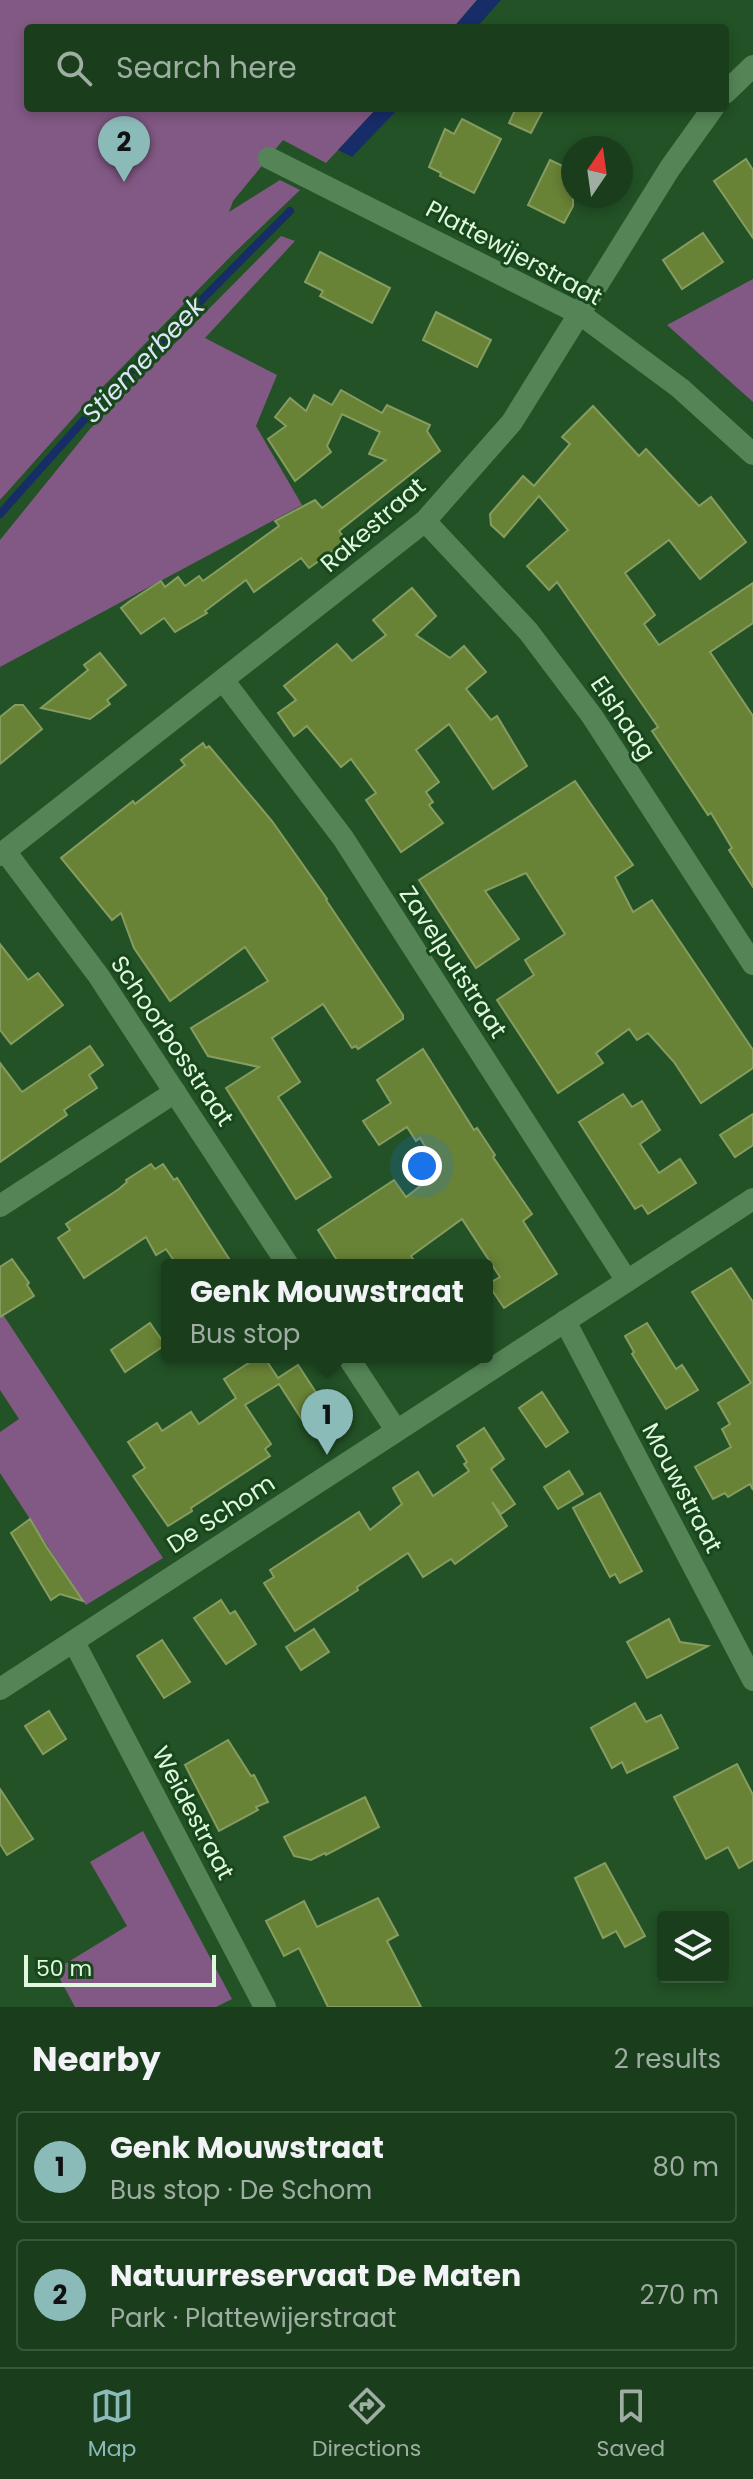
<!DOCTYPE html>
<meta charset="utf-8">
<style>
:root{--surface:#1a3e1c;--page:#274929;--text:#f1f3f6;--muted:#9faea3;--line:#38573b;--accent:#8bbbb9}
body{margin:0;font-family:Poppins,sans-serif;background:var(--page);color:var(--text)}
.controls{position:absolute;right:24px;bottom:24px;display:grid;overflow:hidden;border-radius:8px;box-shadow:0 4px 12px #0003}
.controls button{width:72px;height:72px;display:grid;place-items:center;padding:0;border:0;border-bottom:2px solid var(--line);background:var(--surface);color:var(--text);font:40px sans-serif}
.compass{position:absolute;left:561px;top:136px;width:72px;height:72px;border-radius:50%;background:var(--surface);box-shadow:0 4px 12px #0003;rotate:13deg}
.scale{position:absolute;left:24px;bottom:20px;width:192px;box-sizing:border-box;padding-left:8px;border:4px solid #dff8de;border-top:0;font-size:22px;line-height:28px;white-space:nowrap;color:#dff8de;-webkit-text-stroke:6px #17471b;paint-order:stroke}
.you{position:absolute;left:422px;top:1166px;width:28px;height:28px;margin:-20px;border:6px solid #fff;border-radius:50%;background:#1a73e8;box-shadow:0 0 0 12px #1a73e833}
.badge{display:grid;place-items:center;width:52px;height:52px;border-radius:50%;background:var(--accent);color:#111;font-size:26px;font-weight:700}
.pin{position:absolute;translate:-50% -66px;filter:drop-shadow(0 2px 4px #0008)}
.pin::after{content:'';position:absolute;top:42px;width:28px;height:24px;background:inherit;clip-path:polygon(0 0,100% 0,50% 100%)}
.popup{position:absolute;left:161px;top:1259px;width:332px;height:104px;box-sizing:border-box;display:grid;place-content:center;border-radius:8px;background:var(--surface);filter:drop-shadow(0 2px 6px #0005);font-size:26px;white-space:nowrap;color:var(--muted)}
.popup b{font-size:30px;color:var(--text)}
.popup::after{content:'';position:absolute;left:50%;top:100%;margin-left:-16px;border:16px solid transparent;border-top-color:var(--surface)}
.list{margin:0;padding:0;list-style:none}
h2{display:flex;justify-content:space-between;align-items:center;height:104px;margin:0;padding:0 32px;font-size:34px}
h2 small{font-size:26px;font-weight:400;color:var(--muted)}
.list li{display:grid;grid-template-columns:52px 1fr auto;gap:24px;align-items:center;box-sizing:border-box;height:112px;margin:0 16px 16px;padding:0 16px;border:2px solid var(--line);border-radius:8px}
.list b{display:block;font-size:30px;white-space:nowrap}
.list p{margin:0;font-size:26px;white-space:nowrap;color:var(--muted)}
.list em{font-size:26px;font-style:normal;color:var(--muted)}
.icon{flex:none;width:44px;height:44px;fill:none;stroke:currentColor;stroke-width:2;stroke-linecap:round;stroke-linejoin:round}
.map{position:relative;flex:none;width:753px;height:2007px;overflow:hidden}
.search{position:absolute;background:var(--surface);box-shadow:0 4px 12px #0003;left:24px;right:24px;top:24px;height:88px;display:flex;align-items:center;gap:20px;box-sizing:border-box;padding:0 28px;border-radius:8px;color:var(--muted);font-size:30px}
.sheet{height:360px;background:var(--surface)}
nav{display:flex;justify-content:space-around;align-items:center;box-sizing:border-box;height:112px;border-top:2px solid var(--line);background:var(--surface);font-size:22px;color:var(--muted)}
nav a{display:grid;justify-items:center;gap:4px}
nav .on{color:var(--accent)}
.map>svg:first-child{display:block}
.green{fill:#825984}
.water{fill:#162d68}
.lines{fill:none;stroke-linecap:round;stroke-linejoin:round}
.stream{stroke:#162d68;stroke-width:8}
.building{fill:#698336;stroke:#869c60;stroke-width:2}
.minor{stroke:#558556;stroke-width:22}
.labels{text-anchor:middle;stroke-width:6;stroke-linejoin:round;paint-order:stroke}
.street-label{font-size:24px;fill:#dff8de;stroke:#17471b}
.water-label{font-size:26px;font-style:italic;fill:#dbe5f7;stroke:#17471b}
</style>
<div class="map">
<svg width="753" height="2007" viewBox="0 0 753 2007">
<rect width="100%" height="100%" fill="#235226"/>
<g class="green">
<polygon points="0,0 477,0 453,28 28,28 28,108 377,108 326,163 283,140 233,201 229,212 280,180 300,190 233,254 84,406 0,500"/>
<polygon points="281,236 295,241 205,338 277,375 256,426 302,505 0,667 0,540 90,429"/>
<polygon points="753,279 753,402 667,325"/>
<polygon points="0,1310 163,1558 86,1605 0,1473 0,1432 19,1419 0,1390"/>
<polygon points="143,1831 232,1999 216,2007 75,2007 55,1970 127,1926 90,1862"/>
</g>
<g class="water">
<polygon points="477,0 501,0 476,28 453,28"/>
<polygon points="377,108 399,108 352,157 338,150"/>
</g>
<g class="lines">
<polyline class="stream" points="0,514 99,403 290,211"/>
</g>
<g class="building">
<polygon points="516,108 544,108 531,133 509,123"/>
<polygon points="462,119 501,139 474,193 440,176 441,173 429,167 445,129 454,134"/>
<polygon points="746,159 753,170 753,238 714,181"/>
<polygon points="550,160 573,171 573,206 564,223 528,205"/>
<polygon points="703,233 723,262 682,289 663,260"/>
<polygon points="320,252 390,288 372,323 320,296 323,291 305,282"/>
<polygon points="436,312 491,340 477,367 423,340"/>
<polygon points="341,390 382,413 387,405 430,425 427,431 440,451 339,531 347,541 309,568 301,558 254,592 246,580 205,611 207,613 175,632 164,618 141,634 121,608 130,601 161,581 165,587 178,577 185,586 199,576 203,581 279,526 275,521 315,500 322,508 386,460 369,454 380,432 342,414 327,446 331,452 295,481 268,439 286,426 275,417 290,398 306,411 314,395 332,405"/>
<polygon points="593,406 639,456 646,449 699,506 711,497 746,542 700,579 669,540 625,573 655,615 644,624 659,645 753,583 753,623 710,652 753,716 753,887 729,850 732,848 711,813 708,815 652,731 658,727 557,582 549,590 527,566 568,530 539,496 504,537 491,525 490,514 523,476 534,486 570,444 562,437"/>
<polygon points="412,588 436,616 416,635 450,658 464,646 486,672 466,689 491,720 497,716 527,766 493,789 449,724 416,750 439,782 426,792 433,802 429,805 443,823 401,852 366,800 376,793 351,759 341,767 307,726 294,736 278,713 296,700 284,686 337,644 352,661 386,635 373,620"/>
<polygon points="100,653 126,685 107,700 110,704 90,719 41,708 88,670 84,665"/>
<polygon points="15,705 23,705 42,729 0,764 0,717"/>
<polygon points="203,743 206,748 209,746 272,821 327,899 326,900 403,1015 403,1019 358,1049 356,1046 352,1048 323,1004 272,1038 300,1082 278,1097 331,1177 296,1199 226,1088 259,1067 208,1056 191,1028 268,981 245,947 170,1001 134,948 121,913 112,920 61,858 133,801 135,804 185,765 181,760"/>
<polygon points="575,781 633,865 615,877 633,912 652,900 753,1050 753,1068 701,1103 674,1062 648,1033 637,1040 629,1029 596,1053 603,1063 558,1093 497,1000 534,975 525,960 565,934 526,873 485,891 519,939 476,968 419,880"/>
<polygon points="0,944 28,980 38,973 63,1005 11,1044 0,1030"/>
<polygon points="90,1046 103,1065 89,1075 97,1088 64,1110 67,1115 0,1162 0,1063 22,1092"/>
<polygon points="423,1049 474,1130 477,1128 495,1155 493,1157 532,1214 523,1221 557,1274 504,1308 488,1284 500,1277 462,1219 411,1256 417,1265 340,1265 318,1230 394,1180 406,1197 440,1171 420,1138 416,1141 407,1127 379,1145 363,1121 391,1103 377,1080"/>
<polygon points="623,1094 632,1107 642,1101 660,1130 640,1144 659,1173 680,1159 696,1183 648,1214 642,1205 635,1209 579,1122"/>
<polygon points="753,1114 753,1145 735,1157 720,1135"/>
<polygon points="151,1164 155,1169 163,1164 174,1180 177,1178 233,1265 177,1265 166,1249 156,1255 146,1237 84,1278 58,1238 70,1230 66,1224 119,1189 127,1182 126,1180"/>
<polygon points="12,1259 29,1283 27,1285 34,1296 0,1317 0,1267"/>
<polygon points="731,1268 753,1302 753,1490 750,1484 728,1497 725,1493 713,1499 695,1467 731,1447 722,1429 730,1424 718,1403 751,1383 692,1292"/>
<polygon points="150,1323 165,1345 125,1372 111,1350"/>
<polygon points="647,1323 676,1369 682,1365 698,1390 666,1409 632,1354 634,1352 625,1336"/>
<polygon points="258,1357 264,1357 278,1378 298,1365 332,1417 310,1432 279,1384 245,1405 271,1444 265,1449 270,1456 191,1508 192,1511 168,1526 133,1476 145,1468 128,1442 157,1423 162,1431 191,1412 199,1424 236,1398 224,1379"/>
<polygon points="542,1392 568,1432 546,1447 519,1408"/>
<polygon points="484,1428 504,1459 491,1469 515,1504 501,1514 492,1502 507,1526 455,1564 451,1559 423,1577 408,1553 357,1587 358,1590 295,1631 264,1583 274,1577 270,1570 359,1512 370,1530 402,1504 393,1488 418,1472 433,1496 469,1471 464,1464 467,1462 457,1446"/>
<polygon points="569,1471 583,1494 558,1509 544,1487"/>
<polygon points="600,1493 642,1571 620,1583 615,1574 610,1577 573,1508"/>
<polygon points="30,1519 46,1546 83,1601 60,1594 51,1600 11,1533"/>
<polygon points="221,1600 230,1614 235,1611 256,1644 226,1664 194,1618"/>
<polygon points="669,1619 680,1642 708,1646 647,1678 627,1642"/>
<polygon points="314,1629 329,1652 301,1670 286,1647"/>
<polygon points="162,1640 190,1682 164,1698 137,1656"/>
<polygon points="635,1703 646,1722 661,1715 678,1748 627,1773 622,1762 612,1768 591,1728"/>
<polygon points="49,1711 66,1739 43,1754 25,1726"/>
<polygon points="228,1740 251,1776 254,1775 268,1802 256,1807 258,1810 219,1831 185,1765"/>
<polygon points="737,1764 753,1795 753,1860 739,1868 728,1847 706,1859 674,1797"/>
<polygon points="0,1789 33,1839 7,1855 0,1844"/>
<polygon points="365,1797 379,1827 326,1855 325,1853 311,1860 294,1856 284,1837"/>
<polygon points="605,1863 645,1936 625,1947 616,1931 603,1938 575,1878"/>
<polygon points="378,1898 398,1935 387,1941 421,2007 328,2007 299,1948 284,1956 266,1921 304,1901 317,1927"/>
</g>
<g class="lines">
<g class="minor">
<polyline points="725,93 753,66"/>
<polyline points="269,158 580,314 680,388 753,454"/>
<polyline points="425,521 528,631 592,716 753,964"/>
<polyline points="223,680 343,838 627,1281"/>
<polyline points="5,851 98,975 288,1265"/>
<polyline points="0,855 425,521 512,422 670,168 713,108"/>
<polyline points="0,1206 175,1092"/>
<polyline points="565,1321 753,1680"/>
<polyline points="348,1357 396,1430"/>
<polyline points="74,1642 265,2007"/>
<polyline points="0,1689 753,1199"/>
</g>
</g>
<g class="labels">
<g class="street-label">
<text transform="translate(514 253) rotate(28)" y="8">Plattewijerstraat</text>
<text transform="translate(373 525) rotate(-41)" y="8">Rakestraat</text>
<text transform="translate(623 718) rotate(56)" y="8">Elshaag</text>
<text transform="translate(453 962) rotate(57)" y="8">Zavelputstraat</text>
<text transform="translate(172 1041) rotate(56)" y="8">Schoorbosstraat</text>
<text transform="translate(682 1488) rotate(62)" y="8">Mouwstraat</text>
<text transform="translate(221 1514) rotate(-33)" y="8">De Schom</text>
<text transform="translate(193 1813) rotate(62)" y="8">Weidestraat</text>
</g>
<g class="water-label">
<text transform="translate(143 360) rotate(-46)" y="9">Stiemerbeek</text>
</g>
</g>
</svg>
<div class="controls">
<button><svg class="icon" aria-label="layers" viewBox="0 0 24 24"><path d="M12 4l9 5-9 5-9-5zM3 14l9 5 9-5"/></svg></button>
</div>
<svg class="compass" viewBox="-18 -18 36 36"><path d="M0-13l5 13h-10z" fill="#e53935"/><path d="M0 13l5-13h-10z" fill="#9faea3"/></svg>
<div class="scale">50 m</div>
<div class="you"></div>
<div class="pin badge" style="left:327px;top:1455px">1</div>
<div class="popup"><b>Genk Mouwstraat</b>Bus stop</div>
<div class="pin badge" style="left:124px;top:182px">2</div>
<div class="search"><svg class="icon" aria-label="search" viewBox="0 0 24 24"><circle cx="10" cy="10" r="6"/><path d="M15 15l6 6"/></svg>Search here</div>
</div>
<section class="sheet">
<h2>Nearby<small>2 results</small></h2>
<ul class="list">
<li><span class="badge">1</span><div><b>Genk Mouwstraat</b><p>Bus stop · De Schom</p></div><em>80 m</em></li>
<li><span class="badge">2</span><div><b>Natuurreservaat De Maten</b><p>Park · Plattewijerstraat</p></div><em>270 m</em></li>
</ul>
</section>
<nav>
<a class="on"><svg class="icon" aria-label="map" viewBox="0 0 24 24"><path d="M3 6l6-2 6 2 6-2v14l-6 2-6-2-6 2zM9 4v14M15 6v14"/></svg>Map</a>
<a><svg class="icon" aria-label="directions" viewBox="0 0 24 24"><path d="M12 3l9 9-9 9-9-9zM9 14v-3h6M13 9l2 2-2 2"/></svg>Directions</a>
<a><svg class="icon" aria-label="saved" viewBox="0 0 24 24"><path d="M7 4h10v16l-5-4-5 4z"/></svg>Saved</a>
</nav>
